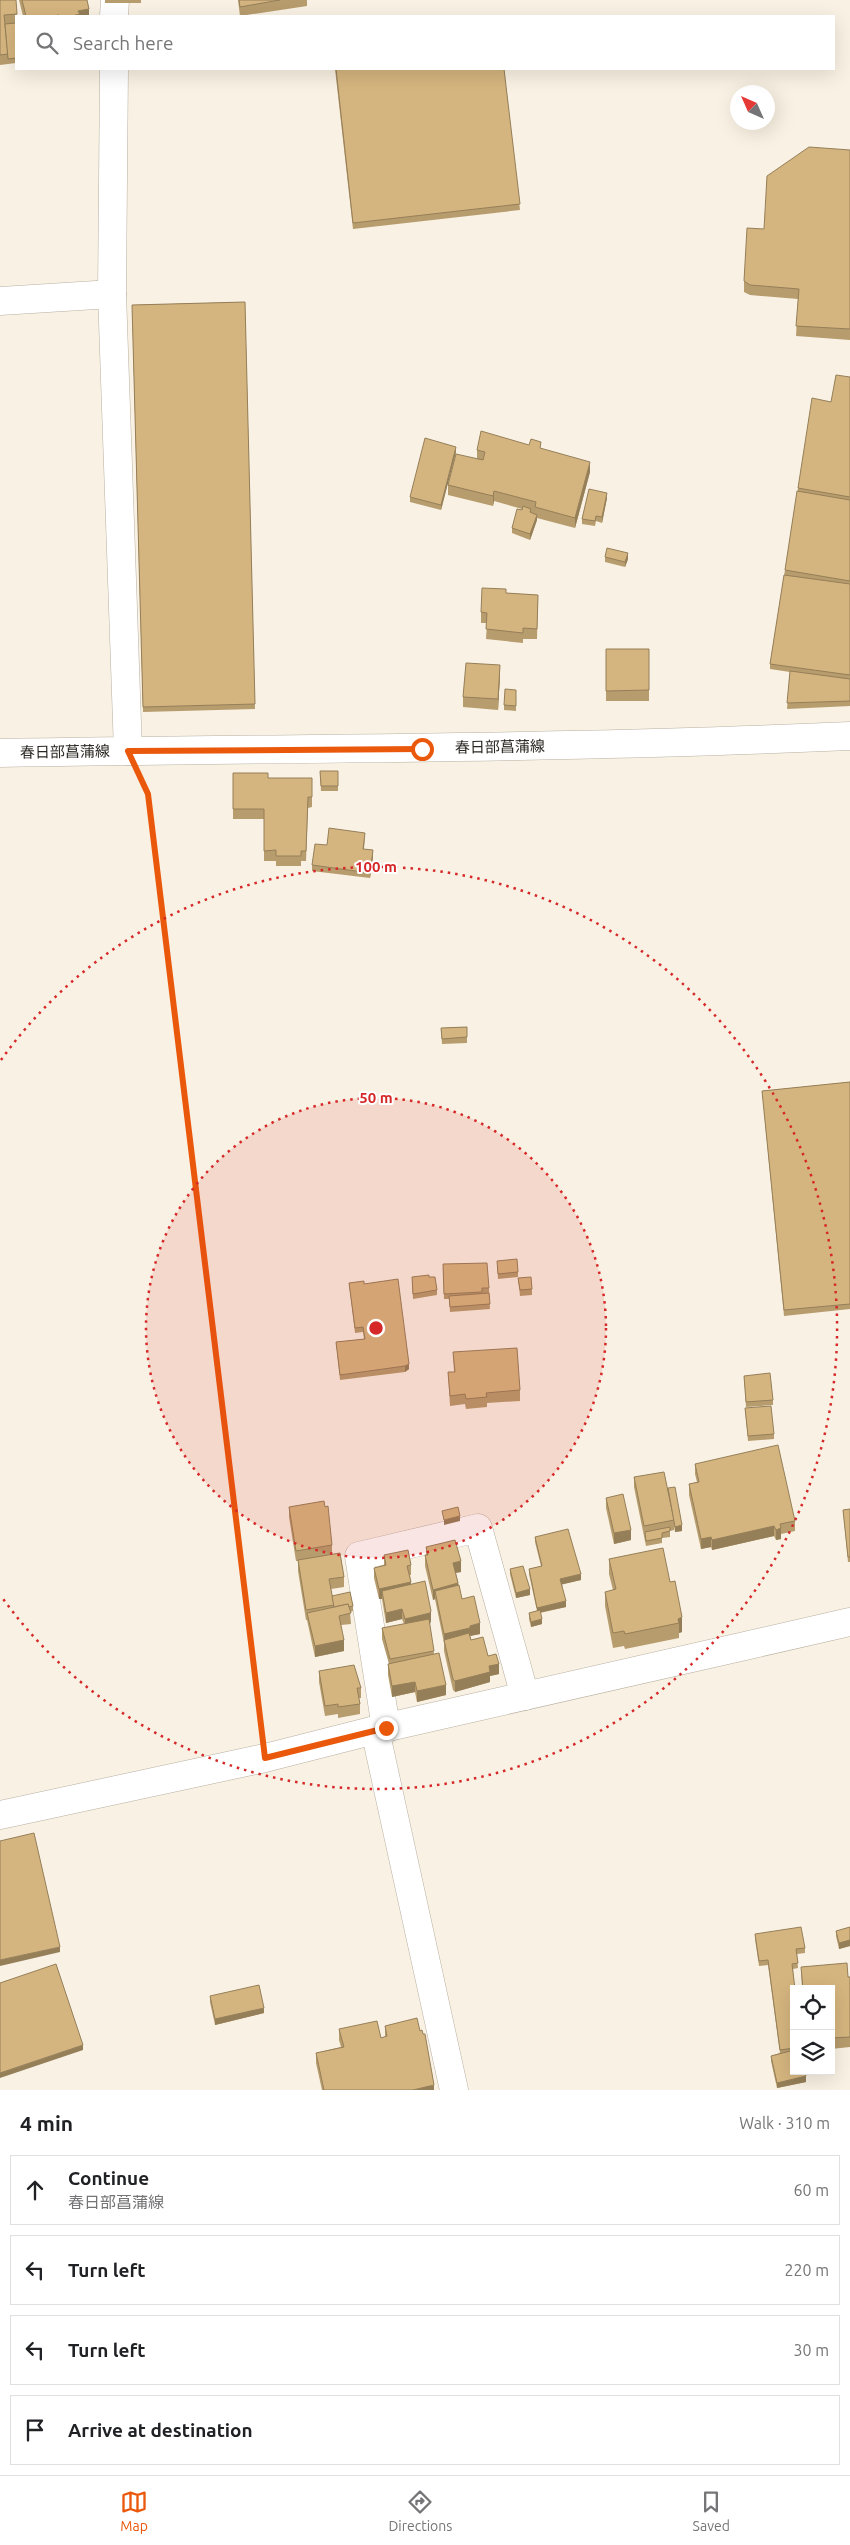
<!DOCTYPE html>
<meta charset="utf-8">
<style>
:root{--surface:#fff;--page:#f6f6f6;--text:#202124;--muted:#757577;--line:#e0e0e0;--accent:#ea580c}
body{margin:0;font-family:Ubuntu,"Noto Sans JP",sans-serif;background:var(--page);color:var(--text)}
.controls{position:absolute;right:15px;bottom:15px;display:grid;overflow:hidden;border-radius:0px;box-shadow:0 5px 20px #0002}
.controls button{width:45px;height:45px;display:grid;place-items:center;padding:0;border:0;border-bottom:1px solid var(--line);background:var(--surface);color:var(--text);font:25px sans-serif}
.compass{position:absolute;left:730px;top:85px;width:45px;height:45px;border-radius:50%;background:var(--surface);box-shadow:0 5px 20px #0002;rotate:315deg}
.stop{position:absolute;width:15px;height:15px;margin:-11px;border:4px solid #ea580c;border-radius:50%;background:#fff}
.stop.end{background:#ea580c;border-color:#fff;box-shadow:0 1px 5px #0008}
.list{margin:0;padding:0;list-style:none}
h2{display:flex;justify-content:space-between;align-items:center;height:65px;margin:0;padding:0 20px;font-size:21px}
h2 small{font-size:16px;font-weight:400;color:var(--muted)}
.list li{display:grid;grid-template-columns:32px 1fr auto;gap:15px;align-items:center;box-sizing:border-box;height:70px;margin:0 10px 10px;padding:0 10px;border:1px solid var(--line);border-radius:0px}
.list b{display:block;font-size:19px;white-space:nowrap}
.list p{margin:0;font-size:16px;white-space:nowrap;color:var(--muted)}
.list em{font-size:16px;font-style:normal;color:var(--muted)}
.icon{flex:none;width:28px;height:28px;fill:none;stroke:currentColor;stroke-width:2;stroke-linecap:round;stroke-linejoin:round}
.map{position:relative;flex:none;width:850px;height:2090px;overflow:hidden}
.search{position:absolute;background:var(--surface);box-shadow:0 5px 20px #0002;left:15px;right:15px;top:15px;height:55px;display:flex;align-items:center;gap:12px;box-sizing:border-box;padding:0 18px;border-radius:0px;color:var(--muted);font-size:19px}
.sheet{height:385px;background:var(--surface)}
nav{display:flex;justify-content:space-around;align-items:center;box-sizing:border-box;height:70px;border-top:1px solid var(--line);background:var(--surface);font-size:14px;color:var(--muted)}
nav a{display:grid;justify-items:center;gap:2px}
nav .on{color:var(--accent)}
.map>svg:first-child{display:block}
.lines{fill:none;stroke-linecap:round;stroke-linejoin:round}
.minor-casing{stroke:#b8b0a2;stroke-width:29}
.major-casing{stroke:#b8b0a2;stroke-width:29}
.path{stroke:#b6afa4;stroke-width:3;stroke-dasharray:2.5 4;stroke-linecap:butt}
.minor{stroke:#fff;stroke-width:28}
.major{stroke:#fff;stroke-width:28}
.wall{fill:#b79c6d}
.shaded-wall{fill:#957f59}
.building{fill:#d5b57f;stroke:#957f59}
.route{stroke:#ea580c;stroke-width:6}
.ring{fill:none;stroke:#d62828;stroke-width:2.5;stroke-dasharray:2.5 5}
.labels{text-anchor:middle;stroke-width:4;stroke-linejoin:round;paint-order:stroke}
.street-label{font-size:15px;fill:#2b2823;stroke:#fff}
.centre{fill:#d62828;stroke:#fff;stroke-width:2.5}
.ring-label{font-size:15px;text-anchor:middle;font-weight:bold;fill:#d62828;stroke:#fff;stroke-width:4;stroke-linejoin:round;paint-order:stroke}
</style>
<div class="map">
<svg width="850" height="2090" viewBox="0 0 850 2090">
<rect width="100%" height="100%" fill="#f9f1e3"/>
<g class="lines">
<g class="minor-casing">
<g id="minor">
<polyline points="114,16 115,0"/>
<polyline points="114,69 112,294 128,751"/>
<polyline points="0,301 112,294"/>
<polyline points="386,1728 359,1556 478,1528 525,1696"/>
<polyline points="375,1730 454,2090"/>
<polyline points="0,1815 265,1758 375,1730 850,1622"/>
</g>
</g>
<g class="major-casing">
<path id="major" d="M0,753C283,748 567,749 850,736"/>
</g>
<polyline class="path" points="141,780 148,795 261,1730"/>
<use href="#minor" class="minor"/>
<use href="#major" class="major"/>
</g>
<g class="wall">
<polygon points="0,0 17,14 17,16 16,16 16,63 8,64 8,61 8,64 0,65"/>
<polygon points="19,0 87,0 89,16 23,16"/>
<rect x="105" y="0" width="36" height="3"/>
<polygon points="238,0 307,0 307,6 240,16"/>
<polygon points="335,69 504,69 520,210 353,229"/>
<polygon points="850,150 850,340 796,336 798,299 750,295 744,292 744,281 764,229"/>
<polygon points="245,302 255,709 143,712 132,305"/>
<polygon points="850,377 850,706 787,709 790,672 770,669 770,664 798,488 831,402"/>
<polygon points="541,449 590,472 575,528 537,518 537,520 530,540 512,533 512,528 522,509 494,501 493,506 448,495 448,485 477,459 477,450"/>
<polygon points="456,452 441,510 410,502 410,497"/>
<polygon points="607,498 602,523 596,521 595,526 582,524 582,519"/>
<polygon points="605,557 628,559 625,567 605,562"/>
<polygon points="506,593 538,595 537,639 523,639 523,643 486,639 487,623 481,623 481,612"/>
<rect x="606" y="649" width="43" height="52"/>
<polygon points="500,675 498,710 463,707 463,697"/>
<polygon points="516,690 516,711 504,710 504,705"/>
<polygon points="320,771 338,771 338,791 321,791"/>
<polygon points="233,773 268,778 312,778 312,807 308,808 306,861 301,861 301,866 276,866 276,861 264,861 264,819 233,819"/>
<polygon points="365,838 364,849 373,856 370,878 312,871 312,865 327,845"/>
<polygon points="467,1027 467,1043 442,1044 441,1028"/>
<polygon points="850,1082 850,1309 784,1316 762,1091"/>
<polygon points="497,1261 518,1272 518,1277 498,1279"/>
<polygon points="443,1264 489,1288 490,1309 450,1312 449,1299 444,1299"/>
<polygon points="429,1277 437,1290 437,1295 413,1299 412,1282"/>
<polygon points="518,1278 532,1289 532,1295 520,1296"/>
<polygon points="349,1283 364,1284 409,1369 405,1372 340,1380 336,1342 364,1339 363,1332 355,1333"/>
<polygon points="453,1352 520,1390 520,1401 487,1403 487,1407 466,1409 465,1404 450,1406 448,1372 454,1372"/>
<polygon points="744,1376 773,1400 773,1405 746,1407"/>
<polygon points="745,1408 774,1434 774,1439 748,1441"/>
<polygon points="695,1464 795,1521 795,1531 781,1534 781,1539 776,1540 774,1536 712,1550 711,1547 701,1549 689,1495 689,1484 697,1482 695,1474"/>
<polygon points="634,1477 668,1488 682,1531 675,1532 674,1526 674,1530 670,1531 670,1537 662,1538 662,1543 646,1546 634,1487"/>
<polygon points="606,1498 631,1540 614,1544 606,1508"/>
<polygon points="289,1507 332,1545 332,1555 344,1577 344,1587 331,1589 332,1597 353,1606 353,1611 350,1612 351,1624 341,1625 344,1651 315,1657 307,1620 306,1620 298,1571 298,1561 296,1561 289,1517"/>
<polygon points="850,1509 850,1562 848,1562 843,1510"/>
<polygon points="535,1537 581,1580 562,1584 566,1607 540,1613 542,1624 531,1627 529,1619 529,1613 537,1611 529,1574 529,1569 541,1566 535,1542"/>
<polygon points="426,1547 461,1572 456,1573 462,1599 480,1634 470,1636 471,1640 488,1656 499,1674 490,1676 490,1682 455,1692 453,1690 444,1651 444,1643 435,1599 433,1600 425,1566 425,1555 426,1555"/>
<polygon points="384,1555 411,1565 411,1575 410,1575 411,1584 431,1621 429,1624 434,1654 446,1695 417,1702 415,1692 392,1697 388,1675 388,1664 389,1664 382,1639 382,1628 404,1624 402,1619 386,1623 382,1599 379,1599 374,1578 374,1568 384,1565"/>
<polygon points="609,1559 670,1582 682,1632 679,1633 679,1638 625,1649 624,1646 613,1648 605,1606 605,1592 613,1590 609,1574"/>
<polygon points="510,1569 530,1595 516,1598 510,1574"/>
<polygon points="319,1671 361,1688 361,1698 359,1698 360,1704 360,1714 338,1718 338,1714 325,1716 319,1682"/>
<polygon points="850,1927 850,1946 839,1949 836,1936 836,1931"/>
<polygon points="755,1934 805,1948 805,1953 797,1954 798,1968 793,1969 794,1989 794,2071 806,2082 777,2088 771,2061 771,2056 780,2053 768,1965 759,1966 755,1939"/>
<polygon points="801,1967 850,1977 850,2047 831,2049 831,1989 802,1989"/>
<polygon points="210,1996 264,2013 215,2025 210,2002"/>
<polygon points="385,2026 434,2090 322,2090 316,2063 316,2053 341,2047 339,2040 339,2029 381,2038 385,2037"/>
</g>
<g class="shaded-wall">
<polygon points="89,9 89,16 72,16 78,11"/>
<polygon points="456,447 456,452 441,510 441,505"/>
<polygon points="590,462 590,472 575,528 575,518"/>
<polygon points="494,491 494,501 493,506 493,496"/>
<polygon points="607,493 607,498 602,523 602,517"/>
<polygon points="537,515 537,520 530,540 530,534"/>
<polygon points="628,553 628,559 625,567 625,562"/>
<polygon points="500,665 500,675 498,710 498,699"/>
<polygon points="373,850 373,856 370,878 370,873"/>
<polygon points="409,1364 409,1369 405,1372 405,1366"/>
<polygon points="460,1516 460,1521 444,1525 444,1520"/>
<polygon points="682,1525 682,1531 675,1532 675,1527"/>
<polygon points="774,1526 774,1536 712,1550 712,1540"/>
<polygon points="781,1528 781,1539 776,1540 776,1530"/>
<polygon points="631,1530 631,1540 614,1544 614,1533"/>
<polygon points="711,1537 711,1547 701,1549 701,1539"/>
<polygon points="461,1561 461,1572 453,1573 453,1563"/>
<polygon points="581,1574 581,1580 560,1585 560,1579"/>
<polygon points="411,1582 411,1592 382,1591 382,1599 379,1599 379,1589"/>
<polygon points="458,1583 458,1593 435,1591 435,1599 433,1600 433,1590"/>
<polygon points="530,1589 530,1595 516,1598 516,1593"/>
<polygon points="566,1601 566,1607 537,1613 537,1608"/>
<polygon points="402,1609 402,1619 386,1623 386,1613"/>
<polygon points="431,1611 431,1621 430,1624 405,1629 405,1619"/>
<polygon points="682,1617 682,1632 679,1633 679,1623 678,1619"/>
<polygon points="542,1619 542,1624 531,1627 531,1622"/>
<polygon points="480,1623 480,1634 470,1636 470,1639 444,1642 444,1634"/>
<polygon points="344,1640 344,1651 315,1657 315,1646"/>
<polygon points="499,1664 499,1674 490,1676 490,1682 455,1692 455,1681 489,1666"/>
<polygon points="415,1682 415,1692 392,1697 392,1686"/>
<polygon points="446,1685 446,1695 417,1702 417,1691"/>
<polygon points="850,1940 850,1946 839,1949 839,1943"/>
<polygon points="60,1947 60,1952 0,1966 0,1960"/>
<polygon points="264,2008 264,2013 215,2025 215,2019"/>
<polygon points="83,2045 83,2050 0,2078 0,2073"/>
<polygon points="806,2076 806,2082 777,2088 777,2083"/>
<polygon points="434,2085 434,2090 413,2090"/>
</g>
<g class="building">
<polygon points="0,0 16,0 17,14 4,15 8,54 0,55"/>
<polygon points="22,0 87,0 89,9 78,11 80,14 72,16 59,16 59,15 53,16 26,16"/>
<polygon points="239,0 280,0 240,7"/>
<polygon points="16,23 16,58 8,59 5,24"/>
<polygon points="336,69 504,69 520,204 353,223"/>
<polygon points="809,147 850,150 850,329 796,326 799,289 750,285 744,281 747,228 764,229 767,176"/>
<polygon points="245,302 255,704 143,707 132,305"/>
<polygon points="836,375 850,377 850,497 798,488 812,398 831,402"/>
<polygon points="481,431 529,445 531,439 541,442 540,448 590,462 575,518 535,507 536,502 494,491 493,496 448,485 456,454 483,460 485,452 477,450"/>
<polygon points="425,438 456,447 441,505 410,497"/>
<polygon points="589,489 607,493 602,517 596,516 595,521 582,519"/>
<polygon points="797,491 850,500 850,581 785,570"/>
<polygon points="523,506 531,509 530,512 537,515 530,534 512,528 517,509 522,510"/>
<polygon points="607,548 628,553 625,562 605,557"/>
<polygon points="784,575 850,584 850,675 770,664"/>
<polygon points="482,588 506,589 506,593 538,595 537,629 523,628 523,633 486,629 487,613 481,612"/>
<polygon points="606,649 649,649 649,690 606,691"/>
<polygon points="466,663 500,665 498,699 463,697"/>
<polygon points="790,671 850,679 850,701 787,703"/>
<polygon points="505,689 516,690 516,706 504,705"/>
<polygon points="320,771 338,771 338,786 321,786"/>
<polygon points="233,773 268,773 268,778 312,778 312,797 308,797 306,851 301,851 301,856 276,856 276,850 264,851 264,809 233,809"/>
<polygon points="329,828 365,833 363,849 373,850 370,873 312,865 315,844 327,845"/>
<polygon points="467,1027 467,1037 442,1039 441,1028"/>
<polygon points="850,1082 850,1304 784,1310 762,1091"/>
<polygon points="517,1259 518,1272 498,1274 497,1261"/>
<polygon points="487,1263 489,1288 482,1288 482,1292 444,1294 443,1264"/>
<polygon points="429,1275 429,1277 435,1277 437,1290 413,1294 412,1277"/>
<polygon points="531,1277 532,1289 520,1290 518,1278"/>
<polygon points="398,1279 409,1364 405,1366 340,1375 336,1342 365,1339 363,1327 355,1328 349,1283 364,1281 364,1284"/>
<polygon points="489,1293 490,1304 450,1307 449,1296"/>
<polygon points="517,1348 520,1390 486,1393 487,1397 466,1399 465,1394 450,1396 448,1372 455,1372 453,1352"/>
<polygon points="770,1373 773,1400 746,1402 744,1376"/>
<polygon points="771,1406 774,1434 748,1436 745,1408"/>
<polygon points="778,1445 795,1521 780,1524 781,1528 776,1530 774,1526 712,1540 711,1537 701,1539 689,1484 699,1482 695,1464"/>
<polygon points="664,1472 674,1520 644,1526 634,1477"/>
<polygon points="675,1487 682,1525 675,1527 668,1488"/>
<polygon points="623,1494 631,1530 614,1533 606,1498"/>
<polygon points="324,1501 325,1507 328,1506 332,1545 296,1551 289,1507"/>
<polygon points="458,1507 460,1516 444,1520 442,1511"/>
<polygon points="850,1509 850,1557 848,1557 843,1510"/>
<polygon points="670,1527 670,1531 662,1533 662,1538 646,1541 645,1532"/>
<polygon points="568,1529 581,1574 560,1579 566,1601 537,1608 529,1569 542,1566 535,1537"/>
<polygon points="455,1540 461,1561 453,1563 458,1583 433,1590 425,1555 428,1555 426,1547"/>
<polygon points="663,1548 670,1582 675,1581 682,1617 678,1619 679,1623 625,1634 624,1631 613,1633 605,1592 616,1589 609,1559"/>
<polygon points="408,1550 411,1565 407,1566 411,1582 379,1589 374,1568 386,1565 384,1555"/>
<polygon points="340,1553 344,1577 329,1579 334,1605 306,1610 298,1560"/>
<polygon points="523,1566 530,1589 516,1593 510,1569"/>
<polygon points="425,1581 431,1611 430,1613 405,1619 402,1609 386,1613 382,1591"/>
<polygon points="459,1585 462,1599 474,1596 480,1623 470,1626 470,1628 444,1634 435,1591"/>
<polygon points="350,1592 353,1606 349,1607 348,1604 334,1607 332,1596"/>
<polygon points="348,1604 351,1613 339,1616 344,1640 315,1646 307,1613"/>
<polygon points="540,1610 542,1619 531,1622 529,1613"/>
<polygon points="429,1619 434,1651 390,1659 382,1628"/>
<polygon points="469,1633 471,1640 483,1637 488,1656 496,1654 499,1664 489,1666 490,1672 455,1681 453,1679 444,1640"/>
<polygon points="439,1653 446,1685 417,1691 415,1682 392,1686 388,1664"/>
<polygon points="354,1665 361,1688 357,1688 360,1704 338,1707 338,1704 325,1706 319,1671"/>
<polygon points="34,1833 60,1947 0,1960 0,1841"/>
<polygon points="801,1927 805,1948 796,1949 798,1963 792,1964 795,1989 794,1989 794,2048 780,2050 768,1960 759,1961 755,1934"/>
<polygon points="850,1927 850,1940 839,1943 836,1931"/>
<polygon points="847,1963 848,1977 850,1977 850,2037 831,2038 831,1989 803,1989 801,1967"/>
<polygon points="56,1964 83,2045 0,2073 0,1983"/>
<polygon points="259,1985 264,2008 215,2019 210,1996"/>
<polygon points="417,2018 420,2031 422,2030 423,2034 425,2034 434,2085 413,2090 324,2090 316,2053 344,2047 339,2029 377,2021 381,2038 387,2036 385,2026"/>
<polygon points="794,2050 794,2071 805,2071 806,2076 777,2083 771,2056"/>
</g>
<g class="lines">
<polyline class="route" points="386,1728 265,1758 148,794 128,751 422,749"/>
</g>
<circle cx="376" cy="1328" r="230" fill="#d62828" fill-opacity=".12"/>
<g class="ring">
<circle cx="376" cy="1328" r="230"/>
<path d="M1 1060A461 461 0 1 1 1 1596"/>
</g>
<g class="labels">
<g class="street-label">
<text transform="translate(500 747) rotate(-1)" y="5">春日部菖蒲線</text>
<text transform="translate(65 752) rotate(-1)" y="5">春日部菖蒲線</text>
</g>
</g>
<circle cx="376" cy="1328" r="8" class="centre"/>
<g class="ring-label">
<text x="376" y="872">100 m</text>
<text x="376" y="1103">50 m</text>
</g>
</svg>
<div class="controls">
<button><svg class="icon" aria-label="locate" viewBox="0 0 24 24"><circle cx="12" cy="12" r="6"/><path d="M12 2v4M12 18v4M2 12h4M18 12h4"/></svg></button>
<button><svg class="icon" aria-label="layers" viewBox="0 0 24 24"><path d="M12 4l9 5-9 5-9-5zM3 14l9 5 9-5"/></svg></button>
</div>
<svg class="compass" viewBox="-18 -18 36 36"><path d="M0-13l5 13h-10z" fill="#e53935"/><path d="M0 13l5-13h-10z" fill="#757577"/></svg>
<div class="stop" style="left:422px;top:749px"></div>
<div class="stop end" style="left:386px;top:1728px"></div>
<div class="search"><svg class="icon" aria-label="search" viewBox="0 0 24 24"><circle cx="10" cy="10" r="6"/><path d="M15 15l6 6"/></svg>Search here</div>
</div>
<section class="sheet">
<h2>4 min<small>Walk · 310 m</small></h2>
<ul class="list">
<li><svg class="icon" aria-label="ahead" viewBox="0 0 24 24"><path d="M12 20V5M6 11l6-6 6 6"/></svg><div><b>Continue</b><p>春日部菖蒲線</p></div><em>60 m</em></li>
<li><svg class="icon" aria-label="left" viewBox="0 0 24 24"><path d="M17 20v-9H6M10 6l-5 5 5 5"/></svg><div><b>Turn left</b></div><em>220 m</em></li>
<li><svg class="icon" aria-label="left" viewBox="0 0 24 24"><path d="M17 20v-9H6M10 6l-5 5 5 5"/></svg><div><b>Turn left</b></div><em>30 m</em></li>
<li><svg class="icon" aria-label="arrive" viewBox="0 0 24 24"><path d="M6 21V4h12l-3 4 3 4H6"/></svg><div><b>Arrive at destination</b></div></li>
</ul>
</section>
<nav>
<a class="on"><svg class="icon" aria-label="map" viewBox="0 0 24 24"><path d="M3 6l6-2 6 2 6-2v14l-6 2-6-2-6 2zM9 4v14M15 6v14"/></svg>Map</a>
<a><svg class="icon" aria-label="directions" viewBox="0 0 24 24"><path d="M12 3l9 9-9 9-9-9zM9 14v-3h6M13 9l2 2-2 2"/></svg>Directions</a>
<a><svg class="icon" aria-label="saved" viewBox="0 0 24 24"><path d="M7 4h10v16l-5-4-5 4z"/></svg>Saved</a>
</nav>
